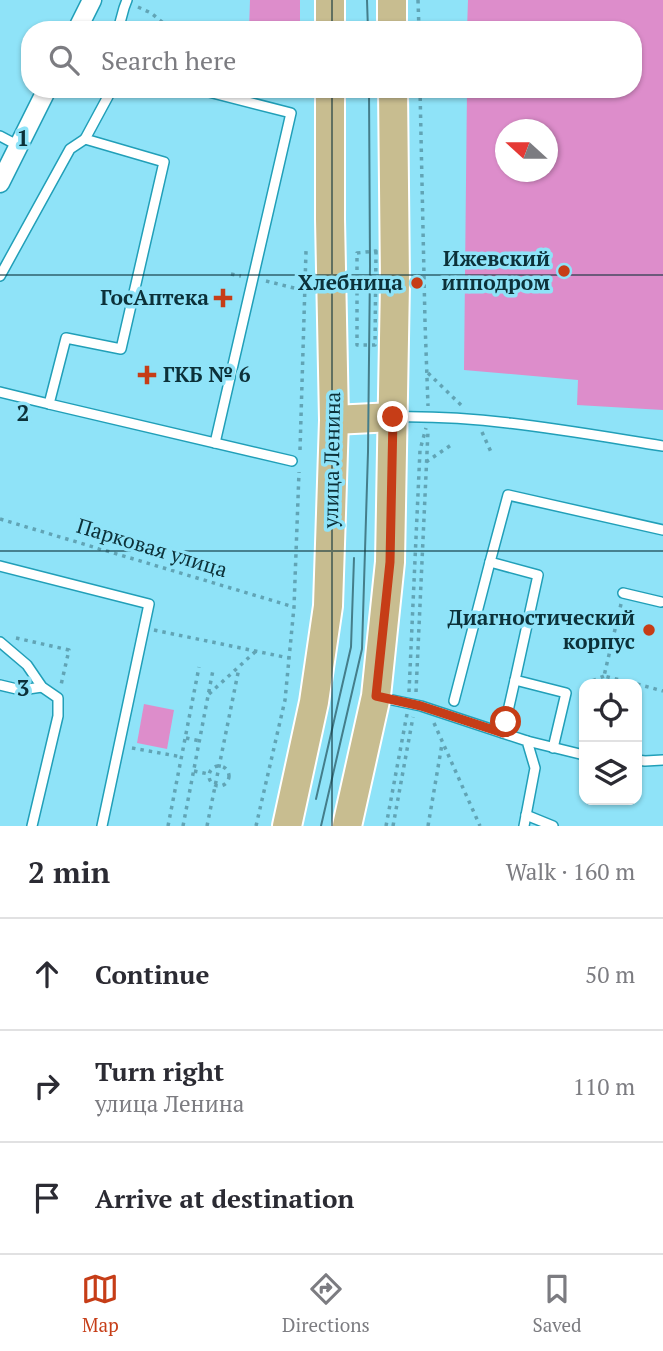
<!DOCTYPE html>
<meta charset="utf-8">
<style>
:root{--surface:#fff;--page:#f2f2f3;--text:#2b2b33;--muted:#7c7c81;--line:#e1e1e2;--accent:#c63d17}
body{margin:0;font-family:"PT Serif",serif;background:var(--page);color:var(--text)}
.controls{position:absolute;right:21px;bottom:21px;display:grid;overflow:hidden;border-radius:14px;box-shadow:0 2px 5px #0004}
.controls button{width:63px;height:63px;display:grid;place-items:center;padding:0;border:0;border-bottom:2px solid var(--line);background:var(--surface);color:var(--text);font:35px sans-serif}
.compass{position:absolute;left:495px;top:119px;width:63px;height:63px;border-radius:50%;background:var(--surface);box-shadow:0 2px 5px #0004;rotate:291deg}
.stop{position:absolute;width:21px;height:21px;margin:-16px;border:5px solid #c63d17;border-radius:50%;background:#fff}
.stop.end{background:#c63d17;border-color:#fff;box-shadow:0 2px 7px #0008}
.list{margin:0;padding:0;list-style:none}
h2{display:flex;justify-content:space-between;align-items:center;height:91px;margin:0;padding:0 28px;font-size:30px}
h2 small{font-size:23px;font-weight:400;color:var(--muted)}
.list li{display:grid;grid-template-columns:46px 1fr auto;gap:21px;align-items:center;box-sizing:border-box;height:112px;padding:0 28px;border-top:2px solid var(--line)}
.list b{display:block;font-size:26px;white-space:nowrap}
.list p{margin:0;font-size:23px;white-space:nowrap;color:var(--muted)}
.list em{font-size:23px;font-style:normal;color:var(--muted)}
.icon{flex:none;width:38px;height:38px;fill:none;stroke:currentColor;stroke-width:2;stroke-linecap:round;stroke-linejoin:round}
.map{position:relative;flex:none;width:663px;height:826px;overflow:hidden}
.search{position:absolute;background:var(--surface);box-shadow:0 2px 5px #0004;left:21px;right:21px;top:21px;height:77px;display:flex;align-items:center;gap:18px;box-sizing:border-box;padding:0 24px;border-radius:28px;color:var(--muted);font-size:26px}
.sheet{height:427px;background:var(--surface)}
nav{display:flex;justify-content:space-around;align-items:center;box-sizing:border-box;height:98px;border-top:2px solid var(--line);background:var(--surface);font-size:19px;color:var(--muted)}
nav a{display:grid;justify-items:center;gap:4px}
nav .on{color:var(--accent)}
.map>svg:first-child{display:block}
.green{fill:#dd8dcb;fill-rule:evenodd}
.lines{fill:none;stroke-linecap:round;stroke-linejoin:round}
.lane-casing{stroke:#219fb8;stroke-width:12}
.street-casing{stroke:#219fb8;stroke-width:21}
.primary-casing{stroke:#fff;stroke-width:32}
.path{stroke:#61a4b5;stroke-width:3.5;stroke-dasharray:3.5 5;stroke-linecap:butt}
.lane{stroke:#fff;stroke-width:9}
.street{stroke:#fff;stroke-width:18}
.primary{stroke:#c8bd90;stroke-width:28}
.tram{stroke:#447d8a;stroke-width:2}
.route{stroke:#c63d17;stroke-width:9}
.grid{fill:none;stroke:#0c3139;stroke-width:2;stroke-opacity:0.55}
.poi-dot{fill:#c63d17;stroke:#8fe3f8;stroke-width:2.5}
.labels{text-anchor:middle;stroke-width:7;stroke-linejoin:round;paint-order:stroke}
.poi-label{font-size:21px;font-weight:bold;fill:#0c3139;stroke:#8fe3f8;text-anchor:end}
.street-label{font-size:21px;fill:#0c3139;stroke:#8fe3f8}
.grid-label{font-size:23px;text-anchor:middle;font-weight:bold;fill:#0c3139;stroke:#8fe3f8;stroke-width:7;stroke-linejoin:round;paint-order:stroke}
</style>
<div class="map">
<svg width="663" height="826" viewBox="0 0 663 826">
<rect width="100%" height="100%" fill="#8fe3f8"/>
<g class="green">
<polygon points="250,0 300,0 300,30 249,30"/>
<path d="M468,0H663V410L577,405L578,380L464,370L467,89H633V30H467ZM505,130H548V172H505Z"/>
<polygon points="144,704 174,710 167,749 137,743"/>
</g>
<g class="lines">
<g class="lane-casing">
<g id="lane">
<polyline points="118,30 124,8 127,0"/>
<polyline points="112,89 85,139 164,162 121,349 66,338 49,404 292,461"/>
<polyline points="197,89 291,113 215,443"/>
<polyline points="0,136 19,146"/>
<polyline points="0,276 70,149 85,139"/>
<polyline points="0,392 49,404"/>
<path d="M395,417C485,415 574,432 663,446"/>
<polyline points="0,566 149,604 102,826"/>
<polyline points="623,593 661,602"/>
<polyline points="0,642 27,665 42,687 58,698 58,716 32,826"/>
<polyline points="0,685 21,690 42,687"/>
<polyline points="378,697 421,706 527,741 535,768 524,826"/>
<polyline points="454,701 490,562"/>
<polyline points="503,733 515,680"/>
<polyline points="527,741 584,755"/>
<polyline points="553,748 566,693 515,680 538,575 490,562 508,495 663,530"/>
<polyline points="637,760 645,761 663,760"/>
<polyline points="526,815 553,826"/>
</g>
</g>
<g class="street-casing">
<g id="street">
<polyline points="77,30 92,0"/>
<polyline points="0,183 47,89"/>
</g>
</g>
<g class="primary-casing">
<g id="primary">
<polyline points="330,0 330,30"/>
<polyline points="392,0 392,30"/>
<polyline points="334,420 393,417"/>
<polyline points="287,826 314,702 328,606 334,420 330,219 330,89"/>
<polyline points="347,826 376,696 390,562 395,283 393,89"/>
</g>
</g>
<g class="path">
<polyline points="418,0 419,30"/>
<polyline points="138,7 151,13 172,30"/>
<polyline points="420,89 425,322 428,406"/>
<polygon points="376,251 375,345 357,345 357,253"/>
<polyline points="231,274 241,276"/>
<polyline points="266,281 306,291"/>
<polyline points="428,373 463,407"/>
<polyline points="482,432 491,452"/>
<polyline points="300,450 306,251"/>
<polyline points="426,462 454,443"/>
<polyline points="0,519 294,607"/>
<polyline points="621,604 604,676 636,684"/>
<polyline points="154,630 289,658"/>
<polyline points="16,638 69,650 61,685"/>
<polyline points="585,684 604,676"/>
<polyline points="637,684 663,691"/>
<polyline points="409,692 420,450 426,428"/>
<polyline points="416,692 428,431"/>
<polyline points="209,694 256,651"/>
<polyline points="434,723 480,826"/>
<polyline points="186,738 200,741"/>
<polyline points="132,748 182,757"/>
<circle cx="219" cy="776" r="10"/>
<polyline points="194,771 209,774"/>
<polyline points="168,826 199,667"/>
<polyline points="183,826 213,670"/>
<polyline points="207,826 239,668"/>
<polyline points="256,826 285,700 294,607 299,472"/>
<polyline points="386,826 407,714"/>
<polyline points="393,826 413,717"/>
<polyline points="428,826 442,744"/>
</g>
<use href="#lane" class="lane"/>
<use href="#street" class="street"/>
<use href="#primary" class="primary"/>
<g class="tram">
<polyline points="367,0 368,30"/>
<polyline points="316,799 351,647 354,558"/>
<polyline points="321,826 362,649 368,452 370,266 369,89"/>
</g>
</g>
<g class="lines">
<polyline class="route" points="393,417 390,562 376,696 421,706 503,733 506,722"/>
</g>
<path class="grid" d="M332,0V30M332,89V826M0,275H663M0,551H663"/>
<g class="poi-dot">
<circle cx="564" cy="271" r="7"/>
<circle cx="417" cy="283" r="7"/>
<path d="M219.5 287.5h7v7h7v7h-7v7h-7v-7h-7v-7h7z"/>
<path d="M143.5 364.5h7v7h7v7h-7v7h-7v-7h-7v-7h7z"/>
<circle cx="649" cy="630" r="7"/>
</g>
<g class="labels">
<g class="poi-label">
<text x="550" y="266">Ижевский<tspan x="550" dy="24">ипподром</tspan></text>
<text x="403" y="290">Хлебница</text>
<text x="209" y="305">ГосАптека</text>
<text x="163" y="382" text-anchor="start">ГКБ № 6</text>
<text x="635" y="625">Диагностический<tspan x="635" dy="24">корпус</tspan></text>
</g>
<g class="street-label">
<text transform="translate(332 460) rotate(-89)" y="7">улица Ленина</text>
<text transform="translate(152 548) rotate(17)" y="7">Парковая улица</text>
</g>
</g>
<g class="grid-label">
<text x="23" y="146">1</text>
<text x="23" y="421">2</text>
<text x="23" y="696">3</text>
</g>
</svg>
<div class="controls">
<button><svg class="icon" aria-label="locate" viewBox="0 0 24 24"><circle cx="12" cy="12" r="6"/><path d="M12 2v4M12 18v4M2 12h4M18 12h4"/></svg></button>
<button><svg class="icon" aria-label="layers" viewBox="0 0 24 24"><path d="M12 4l9 5-9 5-9-5zM3 14l9 5 9-5"/></svg></button>
</div>
<svg class="compass" viewBox="-18 -18 36 36"><path d="M0-13l5 13h-10z" fill="#e53935"/><path d="M0 13l5-13h-10z" fill="#7c7c81"/></svg>
<div class="stop" style="left:506px;top:722px"></div>
<div class="stop end" style="left:393px;top:417px"></div>
<div class="search"><svg class="icon" aria-label="search" viewBox="0 0 24 24"><circle cx="10" cy="10" r="6"/><path d="M15 15l6 6"/></svg>Search here</div>
</div>
<section class="sheet">
<h2>2 min<small>Walk · 160 m</small></h2>
<ul class="list">
<li><svg class="icon" aria-label="ahead" viewBox="0 0 24 24"><path d="M12 20V5M6 11l6-6 6 6"/></svg><div><b>Continue</b></div><em>50 m</em></li>
<li><svg class="icon" aria-label="right" viewBox="0 0 24 24"><path d="M7 20v-9h11M14 6l5 5-5 5"/></svg><div><b>Turn right</b><p>улица Ленина</p></div><em>110 m</em></li>
<li><svg class="icon" aria-label="arrive" viewBox="0 0 24 24"><path d="M6 21V4h12l-3 4 3 4H6"/></svg><div><b>Arrive at destination</b></div></li>
</ul>
</section>
<nav>
<a class="on"><svg class="icon" aria-label="map" viewBox="0 0 24 24"><path d="M3 6l6-2 6 2 6-2v14l-6 2-6-2-6 2zM9 4v14M15 6v14"/></svg>Map</a>
<a><svg class="icon" aria-label="directions" viewBox="0 0 24 24"><path d="M12 3l9 9-9 9-9-9zM9 14v-3h6M13 9l2 2-2 2"/></svg>Directions</a>
<a><svg class="icon" aria-label="saved" viewBox="0 0 24 24"><path d="M7 4h10v16l-5-4-5 4z"/></svg>Saved</a>
</nav>
